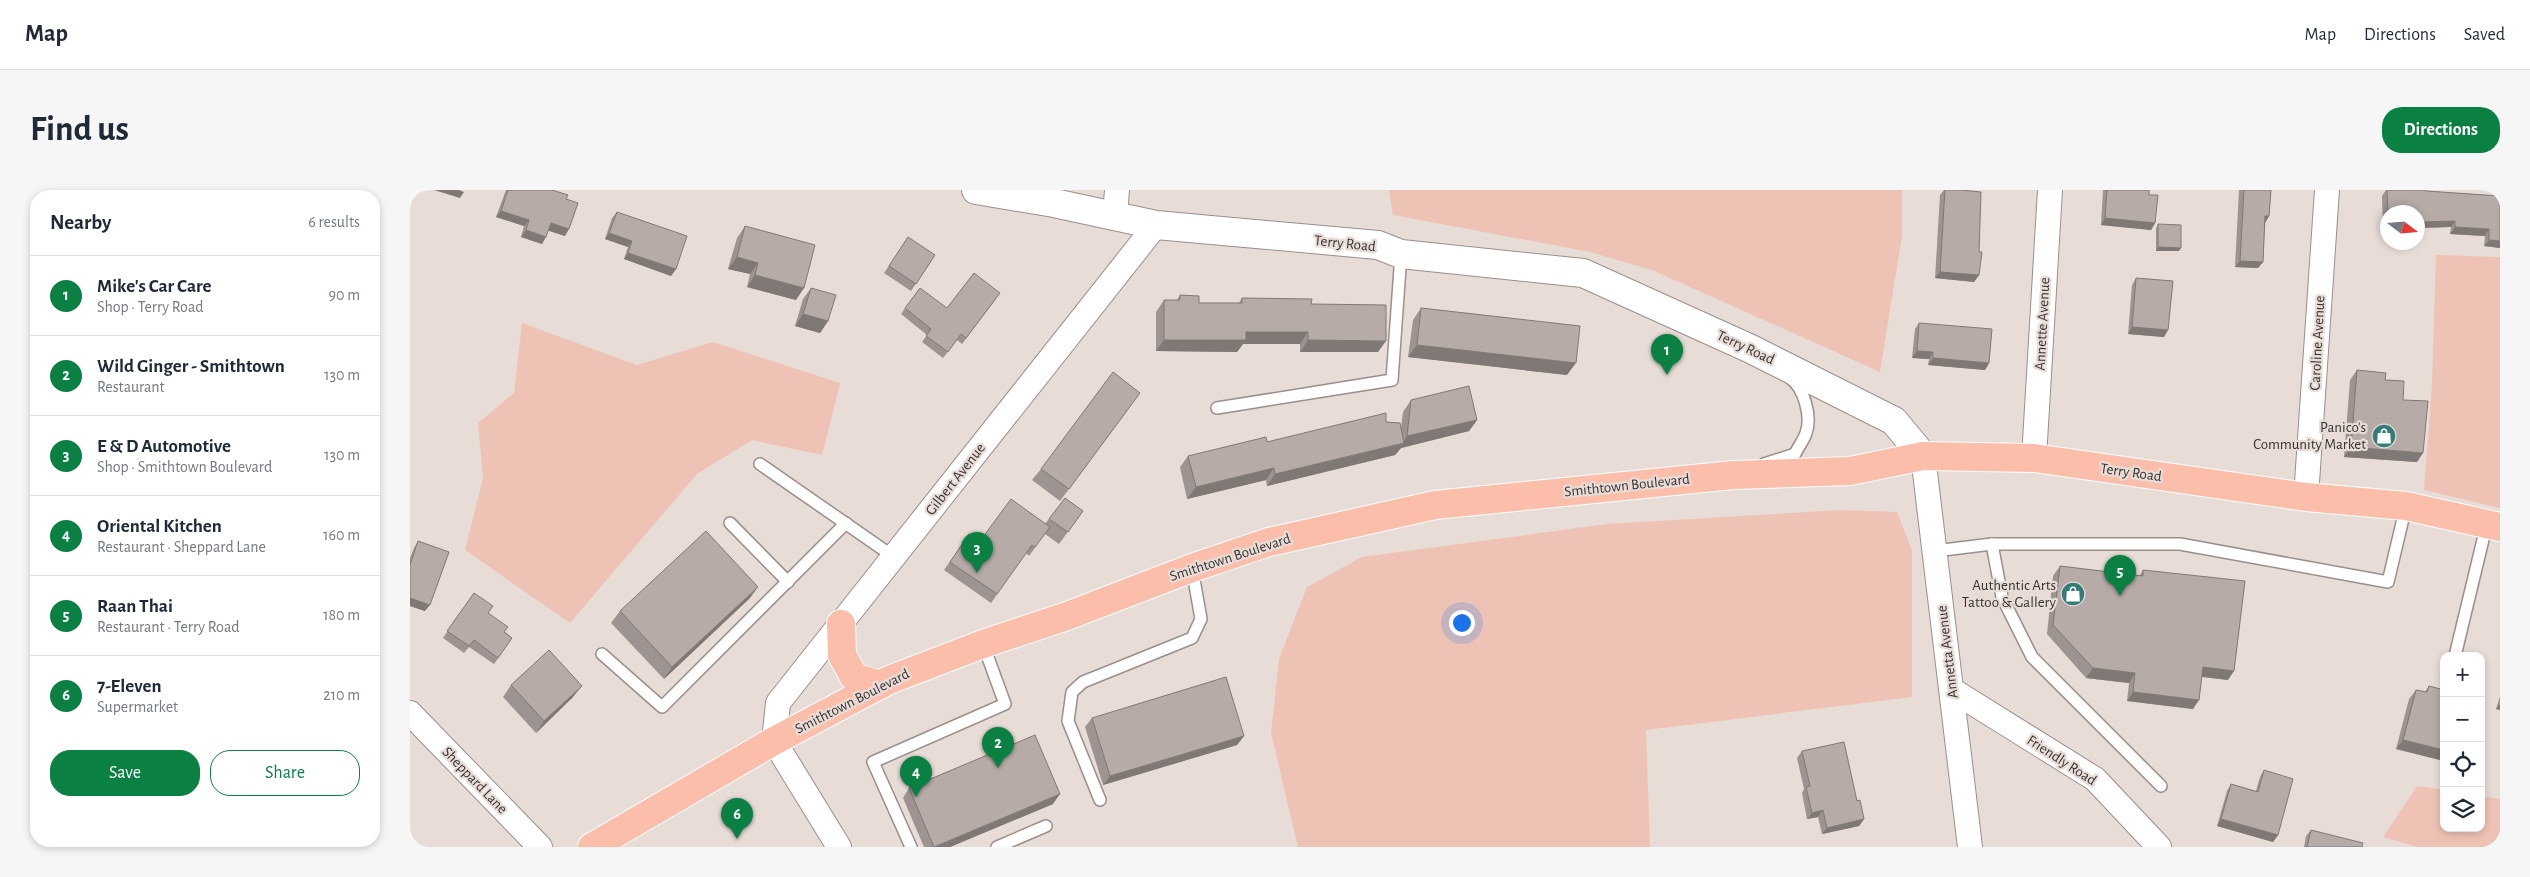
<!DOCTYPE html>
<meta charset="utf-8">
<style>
:root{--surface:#fff;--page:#f6f6f7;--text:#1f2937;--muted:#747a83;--line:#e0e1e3;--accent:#0b8043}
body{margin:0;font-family:"Alegreya Sans",sans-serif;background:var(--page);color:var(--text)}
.controls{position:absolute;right:15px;bottom:15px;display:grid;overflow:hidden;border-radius:10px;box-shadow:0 2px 8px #0003}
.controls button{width:45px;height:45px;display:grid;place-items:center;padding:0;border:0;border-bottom:1px solid var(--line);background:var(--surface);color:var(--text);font:25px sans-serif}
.compass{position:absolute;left:1970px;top:15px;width:45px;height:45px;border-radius:50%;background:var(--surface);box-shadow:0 2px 8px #0003;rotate:106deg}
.you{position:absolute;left:1051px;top:432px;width:18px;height:18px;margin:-12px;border:4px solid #fff;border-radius:50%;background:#1a73e8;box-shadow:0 0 0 8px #1a73e833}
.badge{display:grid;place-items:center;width:32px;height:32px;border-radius:50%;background:var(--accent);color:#fff;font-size:16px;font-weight:700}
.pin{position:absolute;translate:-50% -41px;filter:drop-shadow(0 1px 2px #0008)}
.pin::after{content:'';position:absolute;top:26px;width:18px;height:15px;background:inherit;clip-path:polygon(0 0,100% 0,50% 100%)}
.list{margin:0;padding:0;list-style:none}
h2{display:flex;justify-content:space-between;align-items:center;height:65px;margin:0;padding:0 20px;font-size:21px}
h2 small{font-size:16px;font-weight:400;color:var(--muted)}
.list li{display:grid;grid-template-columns:32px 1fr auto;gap:15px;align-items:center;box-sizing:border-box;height:80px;padding:0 20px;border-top:1px solid var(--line)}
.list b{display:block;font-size:19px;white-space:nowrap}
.list p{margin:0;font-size:16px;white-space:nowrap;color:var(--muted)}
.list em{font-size:16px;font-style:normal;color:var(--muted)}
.actions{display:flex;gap:10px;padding:15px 20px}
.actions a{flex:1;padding:11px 0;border:1px solid var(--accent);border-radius:20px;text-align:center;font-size:18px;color:var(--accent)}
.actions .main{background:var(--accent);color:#fff}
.icon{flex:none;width:28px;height:28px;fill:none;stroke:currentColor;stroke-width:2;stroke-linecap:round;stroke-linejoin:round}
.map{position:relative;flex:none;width:2090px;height:657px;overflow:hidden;border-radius:20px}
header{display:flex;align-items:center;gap:30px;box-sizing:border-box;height:70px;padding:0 25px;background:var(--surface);border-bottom:1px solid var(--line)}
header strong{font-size:24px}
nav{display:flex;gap:28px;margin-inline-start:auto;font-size:18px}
.intro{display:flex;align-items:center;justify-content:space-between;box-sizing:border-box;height:120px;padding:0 30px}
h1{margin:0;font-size:35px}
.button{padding:12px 22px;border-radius:20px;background:var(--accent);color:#fff;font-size:18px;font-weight:700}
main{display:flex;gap:30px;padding:0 30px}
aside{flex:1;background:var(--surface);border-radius:20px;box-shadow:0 2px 8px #0003}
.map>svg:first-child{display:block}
.green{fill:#eec3b5}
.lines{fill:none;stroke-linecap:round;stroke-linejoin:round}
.lane-casing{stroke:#9a8f8b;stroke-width:14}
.street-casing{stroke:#9a8f8b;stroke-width:26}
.secondary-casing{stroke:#9a8f8b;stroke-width:30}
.primary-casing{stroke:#fff;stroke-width:30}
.lane{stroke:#fff;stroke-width:11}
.street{stroke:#fff;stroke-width:24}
.secondary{stroke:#fff;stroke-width:28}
.primary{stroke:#fbbeaa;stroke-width:28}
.wall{fill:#9d9390}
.shaded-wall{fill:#807875}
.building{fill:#b7aba7;stroke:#807875}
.labels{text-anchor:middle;stroke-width:4.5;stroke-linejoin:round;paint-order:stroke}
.street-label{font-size:15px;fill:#383332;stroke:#e8dcd7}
.poi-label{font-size:15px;fill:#383332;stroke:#e8dcd7;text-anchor:end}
</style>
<header>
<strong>Map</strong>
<nav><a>Map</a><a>Directions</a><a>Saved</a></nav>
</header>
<div class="intro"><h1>Find us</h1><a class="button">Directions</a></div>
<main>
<aside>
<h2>Nearby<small>6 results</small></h2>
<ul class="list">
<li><span class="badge">1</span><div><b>Mike's Car Care</b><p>Shop · Terry Road</p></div><em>90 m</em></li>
<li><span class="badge">2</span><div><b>Wild Ginger - Smithtown</b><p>Restaurant</p></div><em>130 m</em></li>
<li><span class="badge">3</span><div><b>E &amp; D Automotive</b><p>Shop · Smithtown Boulevard</p></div><em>130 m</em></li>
<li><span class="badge">4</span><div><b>Oriental Kitchen</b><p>Restaurant · Sheppard Lane</p></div><em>160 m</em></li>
<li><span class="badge">5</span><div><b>Raan Thai</b><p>Restaurant · Terry Road</p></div><em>180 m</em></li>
<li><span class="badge">6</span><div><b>7-Eleven</b><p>Supermarket</p></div><em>210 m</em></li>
</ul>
<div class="actions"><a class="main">Save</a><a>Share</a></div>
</aside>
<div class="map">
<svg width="2090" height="657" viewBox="0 0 2090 657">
<rect width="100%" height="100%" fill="#e8dcd7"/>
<g class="green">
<polygon points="979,0 1492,0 1492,46 1470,182 1242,80 1180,62 983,25"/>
<polygon points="2026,65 2090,67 2090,318 2014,300 2022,195"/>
<polygon points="112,133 227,175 303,152 430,193 412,265 342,250 287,284 160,433 55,360 73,288 68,233 104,203"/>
<polygon points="1431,320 1487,322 1502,360 1502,507 1236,540 1240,657 888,657 861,543 869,469 897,397 952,367 1197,334"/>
<polygon points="2007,596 2034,600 2034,638 2071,638 2071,606 2090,609 2090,657 2007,657 1973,647"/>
</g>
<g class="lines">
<g class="lane-casing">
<g id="lane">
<polyline points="807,218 982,190 991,64"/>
<polyline points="350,274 484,367"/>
<path d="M1354,274L1385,264C1388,257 1394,250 1396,243C1402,227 1394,197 1380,188"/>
<polyline points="320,333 378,392"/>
<polyline points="1525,361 1582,354"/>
<polyline points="192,464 252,517 436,333"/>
<polyline points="2045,466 2077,333"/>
<polyline points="1751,596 1622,467 1592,407 1582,354 1770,354 1978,392 1996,316"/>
<polyline points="690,610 658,531 662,502 673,492 782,448 791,429 782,378"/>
<polyline points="501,657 463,572 595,514 573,454"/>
<polyline points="587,657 636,636"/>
</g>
</g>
<g class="street-casing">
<g id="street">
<polyline points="705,25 707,0"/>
<polyline points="1513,266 1560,657"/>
<polyline points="1624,268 1640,0"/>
<polyline points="1896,307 1917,0"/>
<polyline points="1542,500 1685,589 1749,657"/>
<polyline points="0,523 130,657"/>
<polyline points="429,657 364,551 368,513 746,35"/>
</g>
</g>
<g class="secondary-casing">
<polyline id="secondary" points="566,0 644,13 746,35 968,55 991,64 1173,83 1341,159 1484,231 1513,266"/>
</g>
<g class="primary-casing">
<g id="primary">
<polyline points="431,434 432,465 444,487 470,495"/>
<polyline points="182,657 364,551 479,490 573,454 657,426 782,378 859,352 1025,315 1323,285 1440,281 1513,266 1624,268 1896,307 1996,316 2090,337"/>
</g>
</g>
<use href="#lane" class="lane"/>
<use href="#street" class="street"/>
<use href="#secondary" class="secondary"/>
<use href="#primary" class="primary"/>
</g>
<g class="wall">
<polygon points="96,0 142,0 156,9 155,46 138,40 132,54 111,47 114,36 86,27"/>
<polygon points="1534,0 1551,0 1569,62 1569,85 1564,92 1525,88 1530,5"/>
<polygon points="1693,0 1739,0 1739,5 1745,33 1741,40 1691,35"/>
<polygon points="1829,0 1861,0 1859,26 1855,33 1853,72 1848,78 1825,77"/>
<polygon points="1976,0 2016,1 2090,6 2090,58 2074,56 2075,46 2040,44 2041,37 2008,38 2008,22 1978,22 1978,39 1973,39 1972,6"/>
<polygon points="207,22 266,79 261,86 214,69 218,57 195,49 202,28"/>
<polygon points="1748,34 1769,61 1746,61 1746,38"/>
<polygon points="335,36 386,110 337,97 340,84 318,79 327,48"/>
<polygon points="498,47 525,65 501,101 474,83"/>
<polygon points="1726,88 1754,147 1718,144 1722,95"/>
<polygon points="401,98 418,131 410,143 385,136 393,109"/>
<polygon points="770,105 789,113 829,113 832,108 901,114 968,162 890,162 890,154 833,154 827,162 746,161 746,122 754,110 767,110"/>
<polygon points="586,109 552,154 547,150 533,168 512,152 517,145 491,124 495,118 537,118"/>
<polygon points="1011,118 1157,185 998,167 1003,130"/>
<polygon points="1509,133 1579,173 1575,180 1518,175 1519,169 1502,168 1505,139"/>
<polygon points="1947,180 1975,190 1993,210 2007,272 1934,267 1940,190"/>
<polygon points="730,203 650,311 622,290 631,279"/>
<polygon points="1001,210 1067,230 1059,241 991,258 985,265 857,296 856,290 777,309 770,277 778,266 976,232 991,238 993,222"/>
<polygon points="655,308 673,321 649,354 635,344 619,366 616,363 581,413 534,380 559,344 570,351 635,334"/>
<polygon points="8,351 15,421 0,416 0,368 4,358"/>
<polygon points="1650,376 1729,386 1733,380 1818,490 1792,487 1783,519 1717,511 1719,493 1676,488 1637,444 1643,386"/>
<polygon points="64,403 78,423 95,442 102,448 84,474 59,457 54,463 33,448"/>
<polygon points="340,408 254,489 201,433 210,421"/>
<polygon points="101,495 163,507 126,543 93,507"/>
<polygon points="2019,496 2034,500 2034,564 2030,570 1986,559 1999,509 2006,500 2015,502"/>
<polygon points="2090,506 2090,520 2086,519"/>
<polygon points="682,528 834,546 827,555 693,595 675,537"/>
<polygon points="1392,561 1447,611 1454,629 1449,636 1412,644 1408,627 1397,629 1392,603 1394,599 1387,568"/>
<polygon points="1854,580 1868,645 1863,652 1807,636 1817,601 1821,594 1846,601 1850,587"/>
<polygon points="499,598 643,614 540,657 514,657 493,608"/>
<polygon points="1901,640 1952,657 1894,657 1896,646"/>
</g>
<g class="shaded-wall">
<polygon points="24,0 49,0 54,2 50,8"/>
<polygon points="91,21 119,30 114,36 86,27"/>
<polygon points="1855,26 1859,26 1855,33"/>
<polygon points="1695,28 1745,33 1741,40 1691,35"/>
<polygon points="2045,31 2041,37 2008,38 2008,32"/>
<polygon points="141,33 159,39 155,46 136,40"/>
<polygon points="1978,33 1978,39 1973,39"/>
<polygon points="2045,37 2079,39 2075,46 2040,44"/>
<polygon points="116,40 136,47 132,54 111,47"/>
<polygon points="199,43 222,51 218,57 195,49"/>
<polygon points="2079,50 2090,51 2090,58 2074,56"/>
<polygon points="1748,57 1771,58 1769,61 1746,61"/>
<polygon points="218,63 266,79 261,86 214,69"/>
<polygon points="327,67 348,73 340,84 318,79"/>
<polygon points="1830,71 1853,72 1848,78 1825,77"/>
<polygon points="1530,82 1569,85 1564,92 1525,88"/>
<polygon points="345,85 394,98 386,110 337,97"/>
<polygon points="393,124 418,131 410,143 385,136"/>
<polygon points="1722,137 1758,140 1754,147 1718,144"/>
<polygon points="836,142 898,142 890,154 833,154 827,162 746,161 754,150"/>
<polygon points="898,150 976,151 968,162 890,162"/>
<polygon points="1007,155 1166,173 1157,185 998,167"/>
<polygon points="1507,161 1523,162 1519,169 1502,168"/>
<polygon points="1523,168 1579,173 1575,180 1518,175"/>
<polygon points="1067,230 1059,241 991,258 985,265 857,296 865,284 992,254 997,246"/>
<polygon points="1941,257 2013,263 2007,272 1934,267"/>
<polygon points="864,278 856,290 777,309 786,297"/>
<polygon points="348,397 340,408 254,489 262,477"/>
<polygon points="0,408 20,415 15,421 0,416"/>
<polygon points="1793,477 1824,481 1818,490 1786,486"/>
<polygon points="1683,478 1725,483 1719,493 1676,488"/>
<polygon points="172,496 163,507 126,543 134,531"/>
<polygon points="1723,502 1789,510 1783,519 1717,511"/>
<polygon points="2090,514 2090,520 2086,519"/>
<polygon points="834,546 827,555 693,595 700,586"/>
<polygon points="1993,550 2034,560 2034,564 2030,570 1986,559"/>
<polygon points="650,604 643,614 540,657 525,657"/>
<polygon points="1413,620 1408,627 1397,629 1402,623"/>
<polygon points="1454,629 1449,636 1412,644 1417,638"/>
<polygon points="1811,629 1868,645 1863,652 1807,636"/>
</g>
<g class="building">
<polygon points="98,0 142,0 158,5 156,9 168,13 159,39 141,33 136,47 116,40 119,30 91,21"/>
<polygon points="1535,0 1551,0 1571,2 1569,62 1572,62 1569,85 1530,82"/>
<polygon points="1697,0 1739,0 1739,5 1748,5 1745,33 1695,28"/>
<polygon points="1834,0 1861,0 1859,26 1855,26 1853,72 1830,71"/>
<polygon points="1977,0 2016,0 2016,1 2090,6 2090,51 2079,50 2079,39 2045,37 2045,31 2008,32 2008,22 1978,22 1978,26"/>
<polygon points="207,22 277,46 266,79 218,63 222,51 199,43"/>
<polygon points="1748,34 1771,35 1771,58 1748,57"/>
<polygon points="335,36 405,55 394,98 345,85 348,73 327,67"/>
<polygon points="498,47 525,65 506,94 479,76"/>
<polygon points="564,83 590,103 556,148 551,144 538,162 516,146 521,139 495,118 510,98 537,118"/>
<polygon points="1726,88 1763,91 1758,140 1722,137"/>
<polygon points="401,98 426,105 418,131 393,124"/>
<polygon points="770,105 789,106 789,113 832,113 832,108 902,109 901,114 976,115 976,151 898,150 898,142 836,142 836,150 754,150 754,110 770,110"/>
<polygon points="1011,118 1170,136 1166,173 1007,155"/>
<polygon points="1509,133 1582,139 1579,173 1523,168 1523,162 1507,161"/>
<polygon points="1947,180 1976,183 1975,190 1994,191 1993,210 2018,211 2013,263 1941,257"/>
<polygon points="703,182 730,203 659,299 631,279"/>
<polygon points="1059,196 1067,230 997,246 1001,210"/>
<polygon points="976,223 976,232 990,233 994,253 865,284 864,278 786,297 778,266 856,247 857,252"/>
<polygon points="655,308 673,321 658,342 639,329"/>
<polygon points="601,309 640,337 625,357 622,355 587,404 540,372 559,344 570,351"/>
<polygon points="296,341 348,397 262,477 210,421"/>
<polygon points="8,351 39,362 20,415 0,408 0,375"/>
<polygon points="1650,376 1733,386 1733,380 1835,391 1824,481 1793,477 1789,510 1723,502 1725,483 1683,478 1643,435"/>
<polygon points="64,403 83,416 78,423 98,437 94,442 102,448 88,468 64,450 59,456 37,441"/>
<polygon points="139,460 172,496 134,531 101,495"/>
<polygon points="816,487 834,546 700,586 682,528"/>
<polygon points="2019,496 2034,500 2034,560 1993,550 2006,500 2017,502"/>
<polygon points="625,545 650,604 524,657 499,598"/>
<polygon points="1434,552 1447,611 1450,610 1454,629 1417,638 1413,620 1402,623 1396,597 1400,596 1392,561"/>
<polygon points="1854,580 1883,589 1868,645 1811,629 1821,594 1848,602"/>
<polygon points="1901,640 1953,653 1952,657 1897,657"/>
</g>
<defs>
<g id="shop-disc" transform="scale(1.25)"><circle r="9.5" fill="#347c77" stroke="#e8dcd7"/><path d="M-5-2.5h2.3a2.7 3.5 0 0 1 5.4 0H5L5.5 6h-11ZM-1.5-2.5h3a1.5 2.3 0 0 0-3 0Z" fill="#fff"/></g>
</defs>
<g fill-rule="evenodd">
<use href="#shop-disc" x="1974" y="246"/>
<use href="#shop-disc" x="1663" y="404"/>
</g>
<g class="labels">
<g class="street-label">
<text transform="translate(935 53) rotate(6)" y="5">Terry Road</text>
<text transform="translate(1632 134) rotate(-87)" y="5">Annette Avenue</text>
<text transform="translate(1907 153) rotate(-87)" y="5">Caroline Avenue</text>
<text transform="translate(1336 157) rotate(25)" y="5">Terry Road</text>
<text transform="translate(1721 282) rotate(8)" y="5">Terry Road</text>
<text transform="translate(545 289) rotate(-52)" y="5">Gilbert Avenue</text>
<text transform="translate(1217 295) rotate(-6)" y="5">Smithtown Boulevard</text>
<text transform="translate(820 367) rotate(-18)" y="5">Smithtown Boulevard</text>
<text transform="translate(1537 462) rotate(-97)" y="5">Annetta Avenue</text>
<text transform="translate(442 511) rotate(-27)" y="5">Smithtown Boulevard</text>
<text transform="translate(1652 570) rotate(33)" y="5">Friendly Road</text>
<text transform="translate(65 590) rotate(46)" y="5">Sheppard Lane</text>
</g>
<g class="poi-label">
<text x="1956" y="242">Panico's<tspan x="1956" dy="17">Community Market</tspan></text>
<text x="1646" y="400">Authentic Arts<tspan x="1646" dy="17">Tattoo &amp; Gallery</tspan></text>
</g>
</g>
</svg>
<div class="controls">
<button>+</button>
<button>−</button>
<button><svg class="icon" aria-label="locate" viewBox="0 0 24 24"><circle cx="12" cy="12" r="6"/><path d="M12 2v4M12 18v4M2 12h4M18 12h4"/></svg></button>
<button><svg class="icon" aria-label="layers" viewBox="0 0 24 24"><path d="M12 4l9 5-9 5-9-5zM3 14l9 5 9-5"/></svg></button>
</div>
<svg class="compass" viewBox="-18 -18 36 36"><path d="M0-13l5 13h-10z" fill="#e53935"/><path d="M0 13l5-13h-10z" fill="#747a83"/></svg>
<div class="you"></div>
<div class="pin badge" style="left:1257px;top:185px">1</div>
<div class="pin badge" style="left:588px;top:578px">2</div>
<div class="pin badge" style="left:567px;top:383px">3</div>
<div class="pin badge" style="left:506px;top:607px">4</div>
<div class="pin badge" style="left:1710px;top:406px">5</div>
<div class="pin badge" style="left:327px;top:649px">6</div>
</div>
</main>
